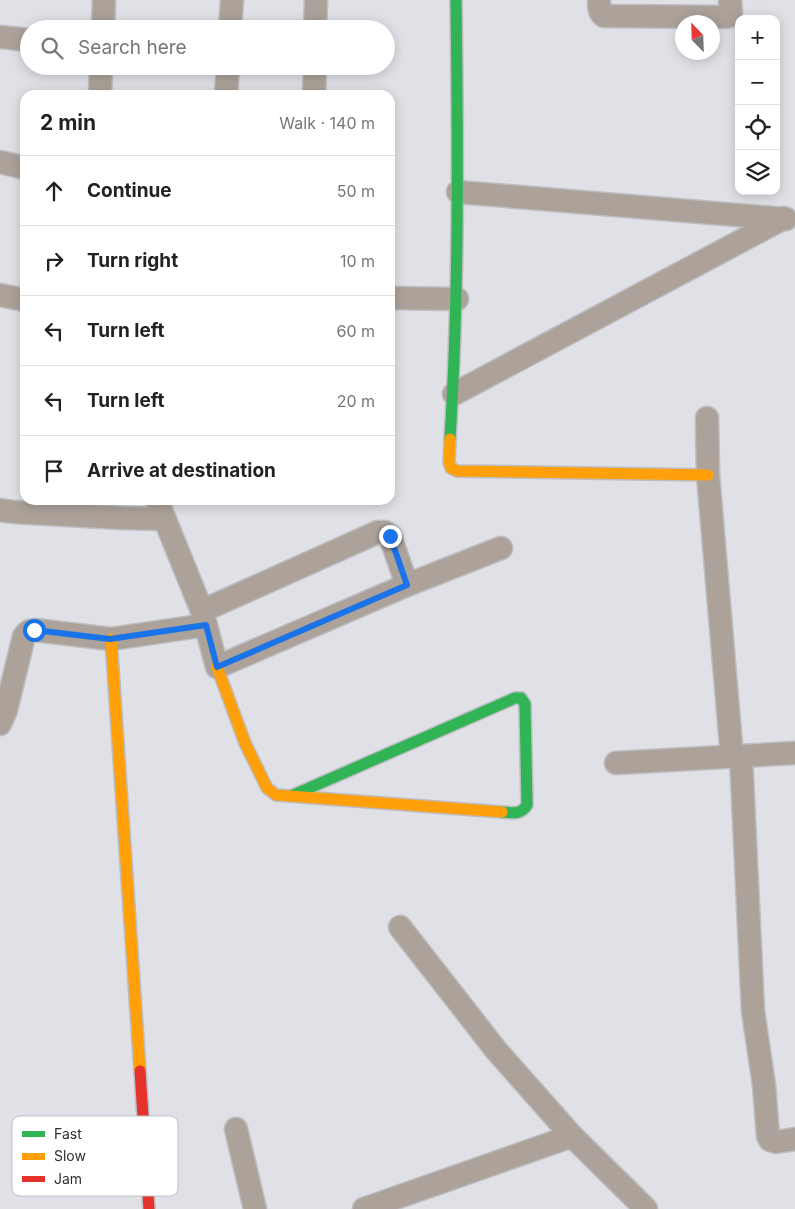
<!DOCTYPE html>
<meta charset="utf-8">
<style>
:root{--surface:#fff;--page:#f6f6f6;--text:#222;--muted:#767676;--line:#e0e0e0}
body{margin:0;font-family:Inter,sans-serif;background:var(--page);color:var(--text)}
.controls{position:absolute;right:15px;top:15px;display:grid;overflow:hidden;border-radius:10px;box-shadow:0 2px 12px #0003}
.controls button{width:45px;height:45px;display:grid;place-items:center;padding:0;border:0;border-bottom:1px solid var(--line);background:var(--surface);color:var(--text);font:25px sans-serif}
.compass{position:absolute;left:675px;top:15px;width:45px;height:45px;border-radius:50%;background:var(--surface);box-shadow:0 2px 12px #0003;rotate:337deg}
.stop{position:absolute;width:15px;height:15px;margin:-11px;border:4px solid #1a73e8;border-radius:50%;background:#fff}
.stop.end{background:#1a73e8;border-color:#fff;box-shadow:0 1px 5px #0008}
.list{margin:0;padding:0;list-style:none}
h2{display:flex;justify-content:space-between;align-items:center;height:65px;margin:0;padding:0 20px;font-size:21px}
h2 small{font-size:16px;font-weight:400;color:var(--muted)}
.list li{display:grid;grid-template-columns:32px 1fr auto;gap:15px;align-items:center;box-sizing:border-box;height:70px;padding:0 20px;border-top:1px solid var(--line)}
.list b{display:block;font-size:19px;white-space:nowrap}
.list em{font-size:16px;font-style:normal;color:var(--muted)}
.icon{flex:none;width:28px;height:28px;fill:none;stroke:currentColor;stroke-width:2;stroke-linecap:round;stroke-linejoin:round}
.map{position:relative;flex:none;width:795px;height:1209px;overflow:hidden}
.search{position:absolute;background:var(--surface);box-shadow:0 2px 12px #0003;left:20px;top:20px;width:375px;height:55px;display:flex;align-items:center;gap:12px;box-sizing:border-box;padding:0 18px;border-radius:28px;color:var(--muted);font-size:19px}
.panel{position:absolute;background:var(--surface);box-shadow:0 2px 12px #0003;left:20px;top:90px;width:375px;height:415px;border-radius:15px}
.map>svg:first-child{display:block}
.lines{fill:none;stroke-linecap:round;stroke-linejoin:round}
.street-casing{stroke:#bdbec1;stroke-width:25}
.fast-casing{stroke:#bdbec1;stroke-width:14}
.slow-casing{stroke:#bdbec1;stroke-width:14}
.jam-casing{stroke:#bdbec1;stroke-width:14}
.street{stroke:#aca29a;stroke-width:22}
.fast{stroke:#30b455;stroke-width:11}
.slow{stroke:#ff9f0a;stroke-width:11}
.jam{stroke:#e5322d;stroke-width:11}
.route{stroke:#1a73e8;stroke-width:6}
.key{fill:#fff;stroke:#c0c1c2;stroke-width:1}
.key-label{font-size:14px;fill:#2e2f32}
</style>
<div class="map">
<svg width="795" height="1209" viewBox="0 0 795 1209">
<rect width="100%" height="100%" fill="#e0e1e6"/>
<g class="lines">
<g class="street-casing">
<g id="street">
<path d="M599,0C599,6 599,13 604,16L727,17L729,16L731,13L730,0"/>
<polyline points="103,29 104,0"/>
<polyline points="230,29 232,0"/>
<polyline points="315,29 316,0"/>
<polyline points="0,37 29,40"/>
<polyline points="100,95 101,66"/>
<polyline points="226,95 228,66"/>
<polyline points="314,95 315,66"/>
<polyline points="0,162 25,168"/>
<polyline points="458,192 786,219"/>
<polyline points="0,295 25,300"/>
<polyline points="390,298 457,299"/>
<polyline points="454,394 784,218"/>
<polyline points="707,418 708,475 732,757"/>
<polyline points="157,500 202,611 378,532 385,532 390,536 407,585"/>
<polyline points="0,510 14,512 122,518 164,519"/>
<polyline points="202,611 217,667 407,585 501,548"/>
<polyline points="0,724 6,710 24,636 29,631 35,630 111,639 206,625"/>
<polyline points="741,756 753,1011 764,1085 768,1136 770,1140 776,1142 795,1139"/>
<polyline points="616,763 795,753"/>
<polyline points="400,927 496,1050 572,1136 646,1209"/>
<polyline points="236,1129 255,1209"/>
<polyline points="364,1209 572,1136"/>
</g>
</g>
<g class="fast-casing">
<g id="fast">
<path d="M450,439C459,293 458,147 456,0"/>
<path d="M291,796L515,698H521L525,704L527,805C521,815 513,813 502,812"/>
</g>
</g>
<g class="slow-casing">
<g id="slow">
<polyline points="450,439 449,462 451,468 457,471 708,475"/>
<polyline points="111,639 140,1071"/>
<polyline points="217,667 245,743 267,788 276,795 502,812"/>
</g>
</g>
<g class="jam-casing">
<polyline id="jam" points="140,1071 149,1209"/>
</g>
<use href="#street" class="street"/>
<use href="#fast" class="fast"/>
<use href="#slow" class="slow"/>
<use href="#jam" class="jam"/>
</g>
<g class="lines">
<polyline class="route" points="34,630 110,639 206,625 217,667 407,585 390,536"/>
</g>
<rect x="12" y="1116" width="166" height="80" rx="8" class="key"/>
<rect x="22" y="1131" width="23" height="6" fill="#30b455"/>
<rect x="22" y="1153" width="23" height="7" fill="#ff9f0a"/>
<rect x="22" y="1176" width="23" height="6" fill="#e5322d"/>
<g class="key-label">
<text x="54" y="1139">Fast</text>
<text x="54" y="1161">Slow</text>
<text x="54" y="1184">Jam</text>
</g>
</svg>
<div class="controls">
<button>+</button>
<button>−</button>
<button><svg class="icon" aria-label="locate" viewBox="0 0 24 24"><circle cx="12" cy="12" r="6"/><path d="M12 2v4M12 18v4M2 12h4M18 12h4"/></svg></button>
<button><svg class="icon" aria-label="layers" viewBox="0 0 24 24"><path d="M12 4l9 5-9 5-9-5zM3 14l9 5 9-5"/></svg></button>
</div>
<svg class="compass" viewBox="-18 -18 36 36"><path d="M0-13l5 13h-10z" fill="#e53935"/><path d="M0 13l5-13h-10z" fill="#767676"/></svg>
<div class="stop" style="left:34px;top:630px"></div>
<div class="stop end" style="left:390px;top:536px"></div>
<div class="search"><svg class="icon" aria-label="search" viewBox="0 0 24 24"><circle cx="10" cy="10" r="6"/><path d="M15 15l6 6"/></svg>Search here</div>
<section class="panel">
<h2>2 min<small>Walk · 140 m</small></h2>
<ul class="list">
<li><svg class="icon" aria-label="ahead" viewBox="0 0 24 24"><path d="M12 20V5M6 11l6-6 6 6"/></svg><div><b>Continue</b></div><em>50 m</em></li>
<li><svg class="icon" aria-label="right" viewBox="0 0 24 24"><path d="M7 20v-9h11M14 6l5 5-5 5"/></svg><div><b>Turn right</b></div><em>10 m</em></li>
<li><svg class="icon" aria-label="left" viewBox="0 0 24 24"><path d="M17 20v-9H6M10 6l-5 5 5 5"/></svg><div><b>Turn left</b></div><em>60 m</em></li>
<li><svg class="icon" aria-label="left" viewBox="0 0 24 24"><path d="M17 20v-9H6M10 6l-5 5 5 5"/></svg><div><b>Turn left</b></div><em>20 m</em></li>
<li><svg class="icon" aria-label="arrive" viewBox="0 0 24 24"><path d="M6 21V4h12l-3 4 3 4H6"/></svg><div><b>Arrive at destination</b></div></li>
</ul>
</section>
</div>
